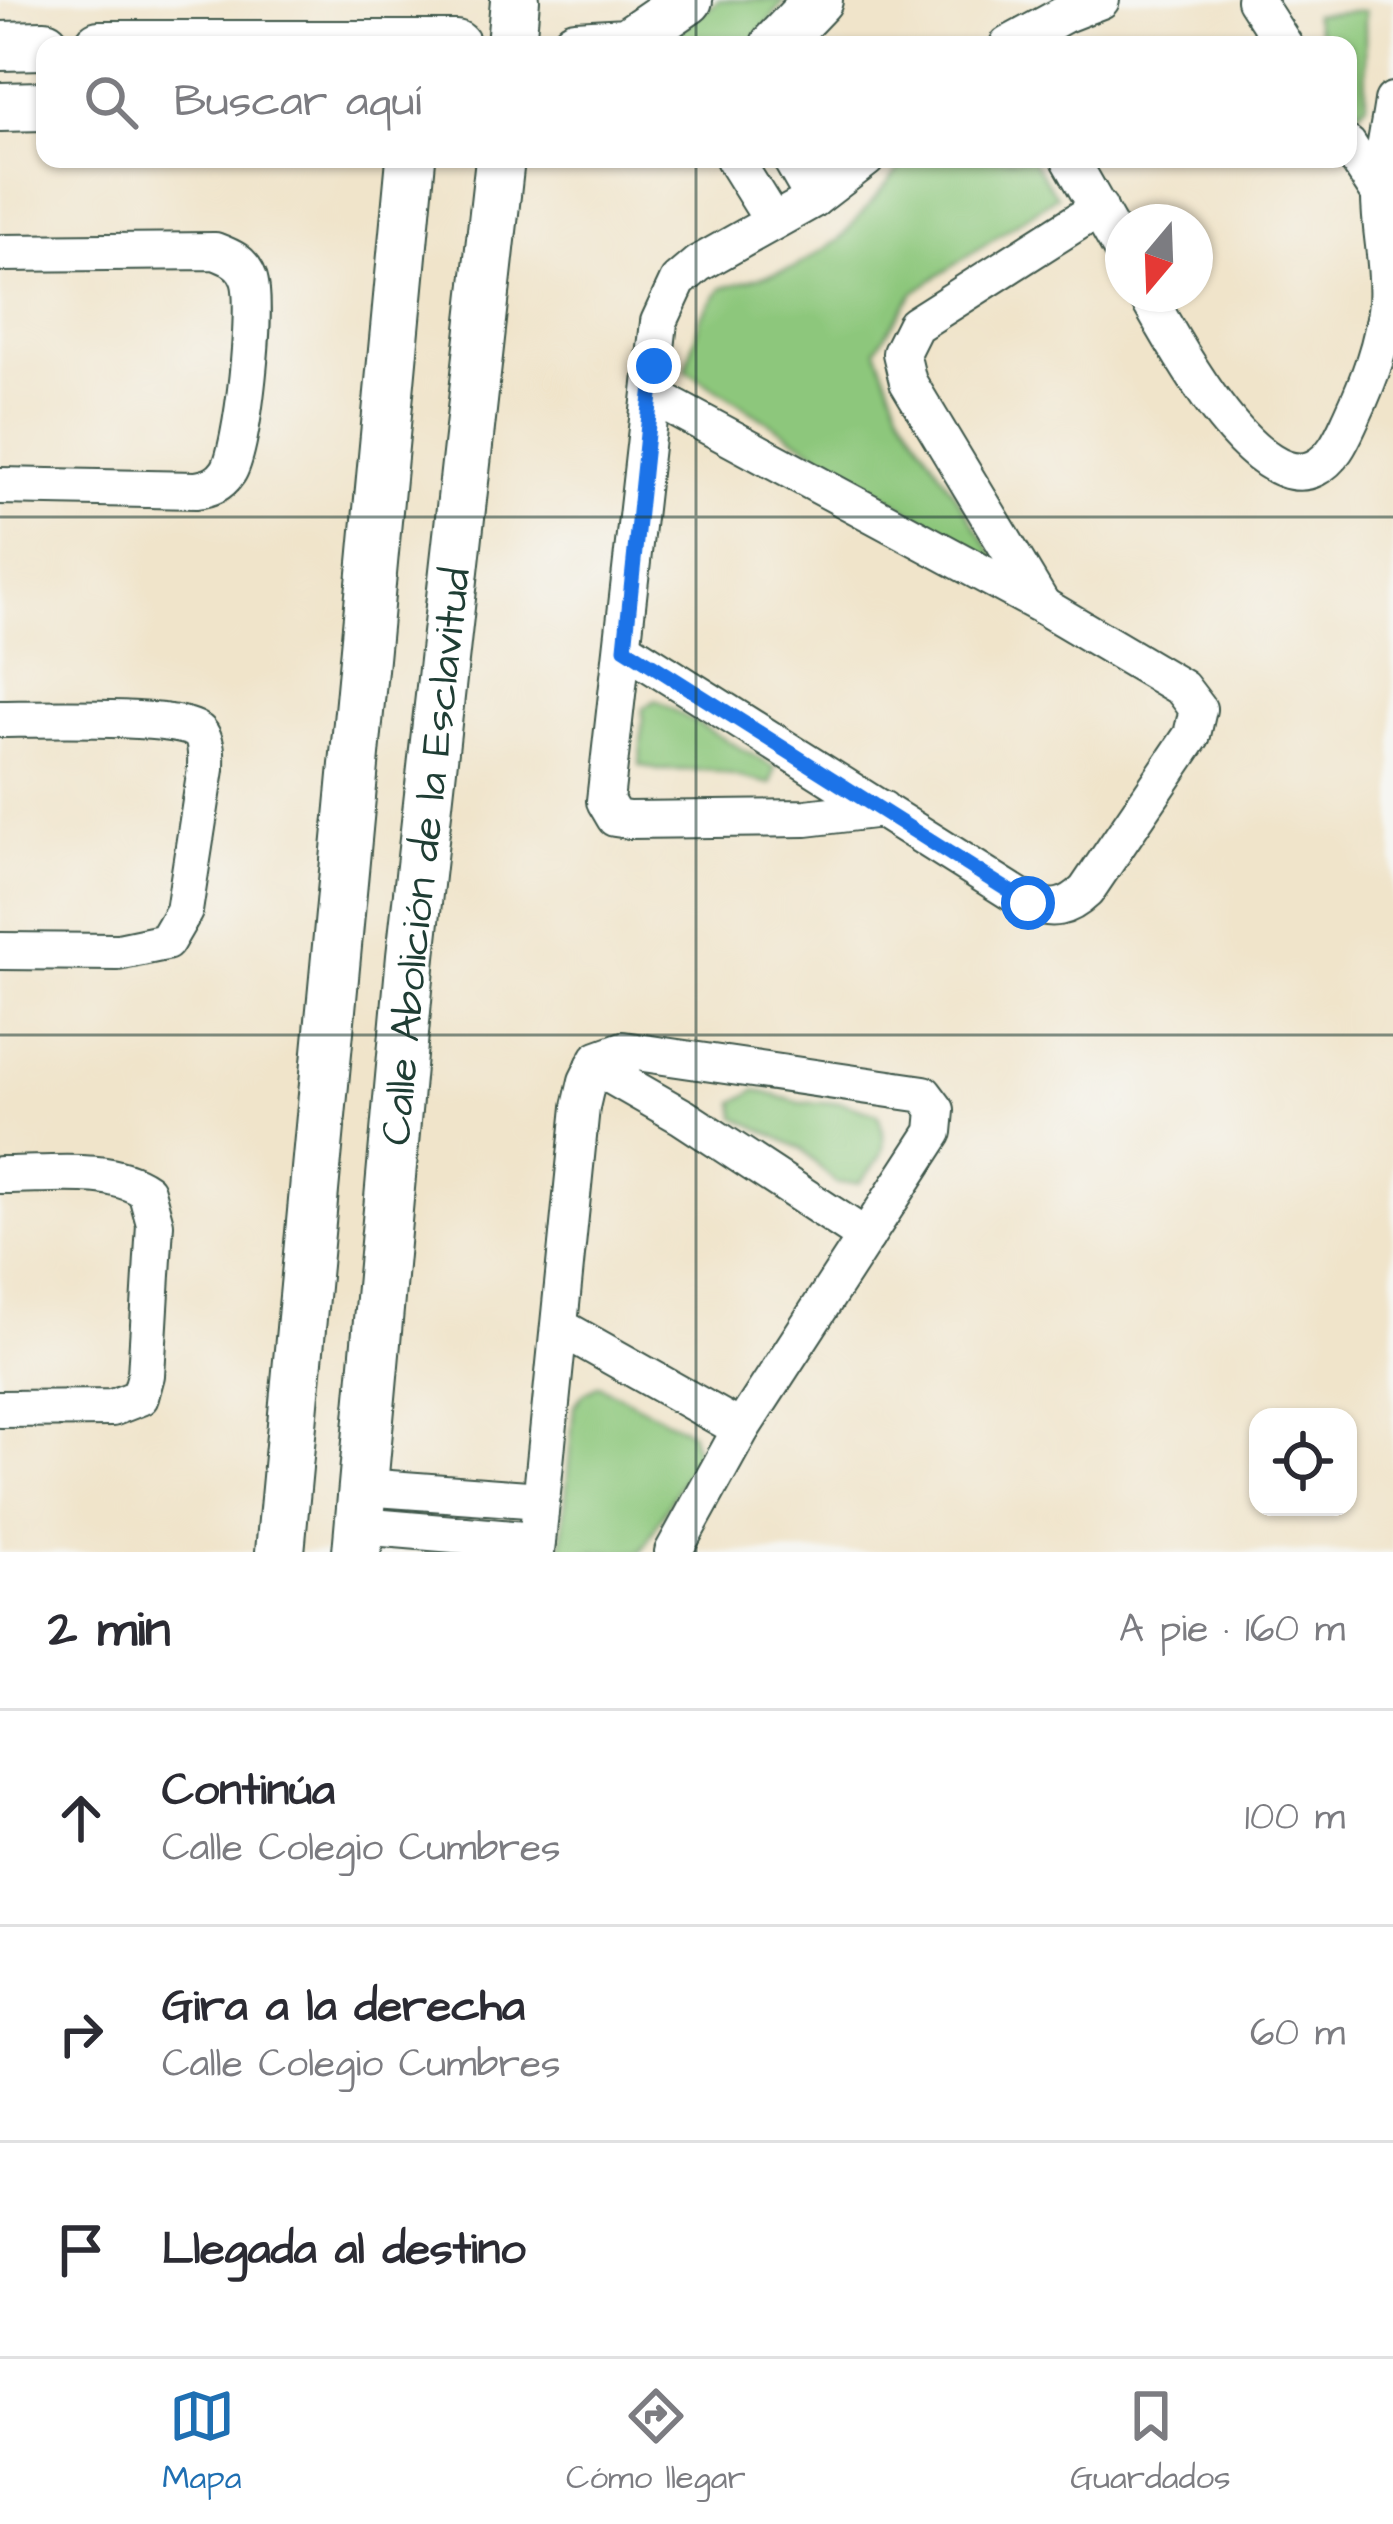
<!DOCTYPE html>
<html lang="es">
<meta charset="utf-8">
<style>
:root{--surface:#fff;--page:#f7f7f7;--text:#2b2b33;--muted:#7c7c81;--line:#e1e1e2;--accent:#1f6fb2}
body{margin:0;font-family:"Architects Daughter",sans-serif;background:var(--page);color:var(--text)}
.controls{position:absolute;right:36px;bottom:36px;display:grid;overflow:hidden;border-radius:24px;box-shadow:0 3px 9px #0004}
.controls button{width:108px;height:108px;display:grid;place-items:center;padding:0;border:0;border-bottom:3px solid var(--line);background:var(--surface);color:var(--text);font:60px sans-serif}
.compass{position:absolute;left:1105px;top:204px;width:108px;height:108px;border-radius:50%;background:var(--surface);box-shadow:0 3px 9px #0004;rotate:199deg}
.stop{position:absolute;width:36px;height:36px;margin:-27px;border:9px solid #1a73e8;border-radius:50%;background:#fff}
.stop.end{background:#1a73e8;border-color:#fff;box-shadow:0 3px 12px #0008}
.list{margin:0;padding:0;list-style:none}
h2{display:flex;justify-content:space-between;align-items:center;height:156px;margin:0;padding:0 48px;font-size:51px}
h2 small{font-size:39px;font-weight:400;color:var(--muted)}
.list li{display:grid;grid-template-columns:78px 1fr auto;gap:36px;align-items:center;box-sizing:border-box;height:216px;padding:0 48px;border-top:3px solid var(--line)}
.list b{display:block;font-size:45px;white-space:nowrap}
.list p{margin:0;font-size:39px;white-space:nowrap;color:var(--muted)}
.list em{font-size:39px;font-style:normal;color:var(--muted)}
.icon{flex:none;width:66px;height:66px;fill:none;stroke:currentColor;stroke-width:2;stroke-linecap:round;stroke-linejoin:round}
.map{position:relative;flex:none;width:1393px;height:1552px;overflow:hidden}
.search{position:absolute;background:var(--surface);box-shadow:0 3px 9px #0004;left:36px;right:36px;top:36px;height:132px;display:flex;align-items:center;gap:30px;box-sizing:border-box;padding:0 42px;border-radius:24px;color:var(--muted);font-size:45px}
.sheet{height:804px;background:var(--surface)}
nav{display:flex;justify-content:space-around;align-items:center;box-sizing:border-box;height:168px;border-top:3px solid var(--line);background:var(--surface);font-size:33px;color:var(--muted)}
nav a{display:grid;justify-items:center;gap:6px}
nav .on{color:var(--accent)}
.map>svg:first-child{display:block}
.green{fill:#8dc77b;stroke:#568258;stroke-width:3}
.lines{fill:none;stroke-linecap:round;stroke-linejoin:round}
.street-casing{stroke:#3e564a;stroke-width:40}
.secondary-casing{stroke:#3e564a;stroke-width:52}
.street{stroke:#fff;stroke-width:36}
.secondary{stroke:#fff;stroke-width:48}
.route{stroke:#1a73e8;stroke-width:15}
.grid{fill:none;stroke:#1f3d34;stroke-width:3;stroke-opacity:0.55}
.labels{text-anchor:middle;stroke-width:12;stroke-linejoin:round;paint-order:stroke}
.street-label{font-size:42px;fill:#1f3d34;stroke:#f6f6f2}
</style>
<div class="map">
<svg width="1393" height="1552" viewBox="0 0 1393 1552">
<rect width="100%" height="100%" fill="#f6f6f2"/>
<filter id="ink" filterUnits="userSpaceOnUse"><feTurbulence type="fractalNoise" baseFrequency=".00833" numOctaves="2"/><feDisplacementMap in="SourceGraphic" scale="24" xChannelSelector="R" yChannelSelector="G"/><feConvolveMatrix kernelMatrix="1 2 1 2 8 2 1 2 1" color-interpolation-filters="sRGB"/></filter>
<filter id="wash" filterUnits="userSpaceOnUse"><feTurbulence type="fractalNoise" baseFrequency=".004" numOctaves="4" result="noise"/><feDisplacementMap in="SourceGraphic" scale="48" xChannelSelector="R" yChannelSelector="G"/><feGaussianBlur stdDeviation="2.7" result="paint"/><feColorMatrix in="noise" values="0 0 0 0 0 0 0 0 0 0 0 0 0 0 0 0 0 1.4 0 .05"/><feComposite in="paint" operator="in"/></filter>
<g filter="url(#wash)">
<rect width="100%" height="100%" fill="#f0e4ca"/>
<g class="green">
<polygon points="719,0 785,0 752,45 660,45"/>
<polygon points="1365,11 1366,104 1358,112 1348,93 1348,45 1322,45 1313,15"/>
<polygon points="908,159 1031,159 1057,196 914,292 876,349 900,410 1003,569 686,370 700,319 721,288 794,268 840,239"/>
<polygon points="656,700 775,768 771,784 709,770 657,770 640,765 643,708"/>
<path d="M756,1090L801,1103L840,1102L878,1114C890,1151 883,1156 859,1183H836L801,1149L736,1117L735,1102Z"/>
<polygon points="599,1385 690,1432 697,1455 641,1552 561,1552 574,1406 583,1394"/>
</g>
</g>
<g filter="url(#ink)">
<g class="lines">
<g class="street-casing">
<g id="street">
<polyline points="1255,0 1284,45"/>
<polyline points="1008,45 1065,14 1101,0"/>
<polyline points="1348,145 1380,194"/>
<polyline points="734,159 772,220"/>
<polyline points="791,159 814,199"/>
<polyline points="866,159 814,199 698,264 678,281 659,322 605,801 615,818 629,820 806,818 882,809"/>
<polyline points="1070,159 1123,252"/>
<path d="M0,253L215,251C231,257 243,262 249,279C258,306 243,449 228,472C220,484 210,488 196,490L0,486"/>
<path d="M1146,294C1170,336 1255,498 1315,468C1335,458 1343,436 1352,417C1369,380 1383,343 1387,303C1390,265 1379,229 1380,192C1381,162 1389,131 1393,101"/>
<polyline points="1041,603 908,382 901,353 915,325 1099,208"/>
<path d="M625,648L1029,903C1053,911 1067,909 1086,891L1192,735L1198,709L1182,688L1043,606L653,396"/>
<path d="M0,719C32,719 182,714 199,732C208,742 206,757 206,769L184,911L166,942L118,952L0,951"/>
<polyline points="594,1066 683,1117 866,1237"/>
<path d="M0,1175C45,1176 108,1165 146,1191L155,1224L146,1375L140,1397L112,1408L0,1409"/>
<polyline points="560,1327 741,1429"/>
<polyline points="363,1487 541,1500"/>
<polyline points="360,1526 537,1541"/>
<polyline points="536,1552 581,1107 587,1081 598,1059 623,1050 924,1094 936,1110 934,1132 741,1429 673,1552"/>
</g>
</g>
<g class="secondary-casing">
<g id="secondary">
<polyline points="99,45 456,45"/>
<polyline points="511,45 515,0"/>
<polyline points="576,45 627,42 688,0"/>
<polyline points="775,45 818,0"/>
<polyline points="0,46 45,45"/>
<polyline points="0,107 45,106"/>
<polyline points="280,1552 411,159"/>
<path id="s1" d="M357,1552L411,956L500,159"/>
</g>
</g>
<use href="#street" class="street"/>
<use href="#secondary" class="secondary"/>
</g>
</g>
<g class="lines" filter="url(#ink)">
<polyline class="route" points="654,366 625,648 1028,903"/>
</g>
<path class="grid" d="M696,0V45M696,159V1552M0,517H1393M0,1035H1393"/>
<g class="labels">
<g class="street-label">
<text dy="15" stroke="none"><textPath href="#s1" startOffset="699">Calle Abolición de la Esclavitud</textPath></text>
</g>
</g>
</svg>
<div class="controls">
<button><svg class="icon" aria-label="locate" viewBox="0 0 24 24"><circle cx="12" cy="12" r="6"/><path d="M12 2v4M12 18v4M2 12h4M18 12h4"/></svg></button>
</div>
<svg class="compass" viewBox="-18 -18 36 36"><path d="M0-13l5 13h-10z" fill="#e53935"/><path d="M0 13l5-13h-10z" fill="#7c7c81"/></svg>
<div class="stop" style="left:1028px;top:903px"></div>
<div class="stop end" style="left:654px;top:366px"></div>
<div class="search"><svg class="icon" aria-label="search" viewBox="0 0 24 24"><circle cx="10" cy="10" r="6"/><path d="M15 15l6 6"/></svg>Buscar aquí</div>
</div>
<section class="sheet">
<h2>2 min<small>A pie · 160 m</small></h2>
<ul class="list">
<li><svg class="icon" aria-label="ahead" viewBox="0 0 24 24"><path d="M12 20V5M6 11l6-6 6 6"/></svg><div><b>Continúa</b><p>Calle Colegio Cumbres</p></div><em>100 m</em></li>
<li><svg class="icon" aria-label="right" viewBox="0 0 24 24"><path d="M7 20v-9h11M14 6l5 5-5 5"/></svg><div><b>Gira a la derecha</b><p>Calle Colegio Cumbres</p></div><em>60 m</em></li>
<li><svg class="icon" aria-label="arrive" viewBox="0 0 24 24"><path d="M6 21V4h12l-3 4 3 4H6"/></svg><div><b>Llegada al destino</b></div></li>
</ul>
</section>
<nav>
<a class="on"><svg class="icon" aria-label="map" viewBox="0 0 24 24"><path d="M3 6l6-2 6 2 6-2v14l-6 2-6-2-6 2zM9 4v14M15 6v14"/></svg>Mapa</a>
<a><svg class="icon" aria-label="directions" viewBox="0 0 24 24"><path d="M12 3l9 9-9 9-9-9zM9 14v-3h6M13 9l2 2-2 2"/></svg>Cómo llegar</a>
<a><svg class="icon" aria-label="saved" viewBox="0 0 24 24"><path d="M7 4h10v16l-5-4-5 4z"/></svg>Guardados</a>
</nav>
